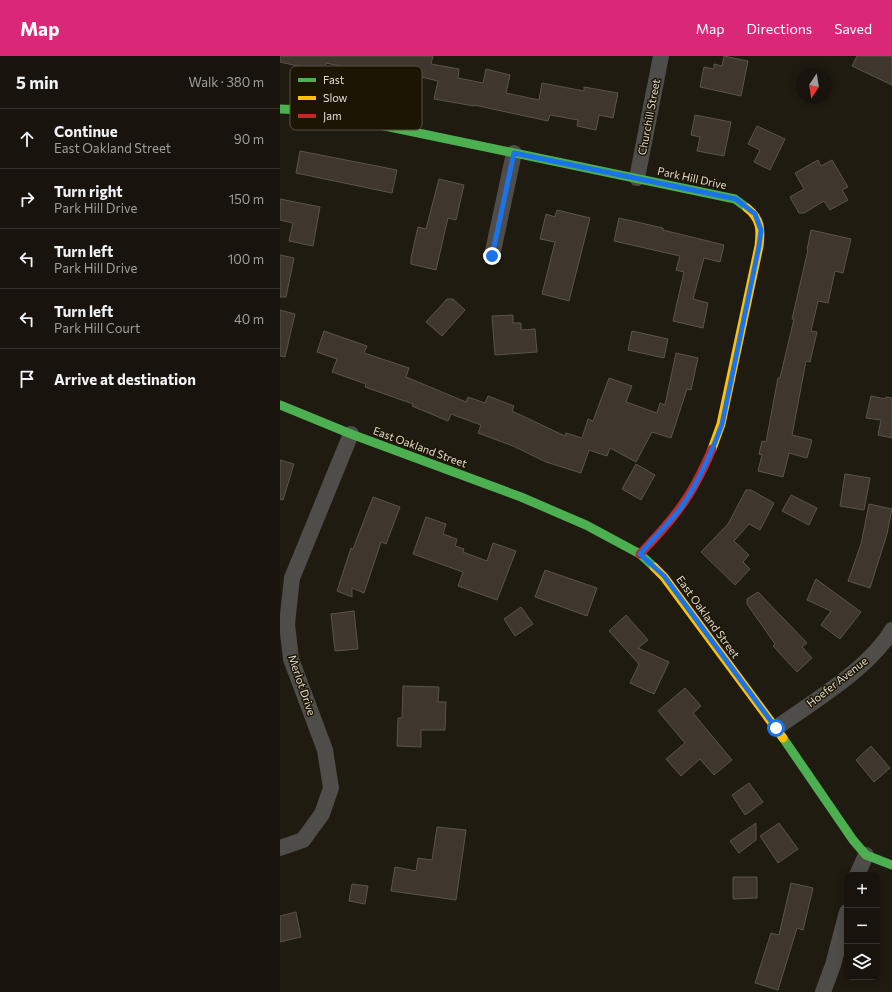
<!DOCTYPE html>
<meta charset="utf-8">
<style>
:root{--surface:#18140d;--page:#211d16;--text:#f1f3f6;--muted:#9f9e9d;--line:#36332e;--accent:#db2777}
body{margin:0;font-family:Commissioner,sans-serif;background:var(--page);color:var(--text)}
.controls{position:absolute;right:12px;bottom:12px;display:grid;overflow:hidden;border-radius:8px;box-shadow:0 2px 10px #0003}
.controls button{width:36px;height:36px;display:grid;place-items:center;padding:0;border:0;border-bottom:1px solid var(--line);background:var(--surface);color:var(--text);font:20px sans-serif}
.compass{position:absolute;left:516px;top:12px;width:36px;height:36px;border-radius:50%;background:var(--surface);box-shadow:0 2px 10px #0003;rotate:192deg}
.stop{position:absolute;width:12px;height:12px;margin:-9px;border:3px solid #1a73e8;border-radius:50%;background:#fff}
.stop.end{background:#1a73e8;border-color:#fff;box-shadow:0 1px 4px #0008}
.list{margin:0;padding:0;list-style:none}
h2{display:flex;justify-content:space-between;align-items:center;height:52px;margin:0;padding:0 16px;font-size:17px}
h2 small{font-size:13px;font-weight:400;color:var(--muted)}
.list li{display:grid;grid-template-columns:26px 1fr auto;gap:12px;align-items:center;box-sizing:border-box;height:60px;padding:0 16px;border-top:1px solid var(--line)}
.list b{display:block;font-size:15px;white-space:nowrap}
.list p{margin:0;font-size:13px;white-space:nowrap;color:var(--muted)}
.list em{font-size:13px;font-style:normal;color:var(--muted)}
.icon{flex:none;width:22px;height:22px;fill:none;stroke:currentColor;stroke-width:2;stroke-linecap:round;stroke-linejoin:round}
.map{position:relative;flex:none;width:612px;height:936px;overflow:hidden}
header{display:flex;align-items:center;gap:24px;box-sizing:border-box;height:56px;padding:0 20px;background:var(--accent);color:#fff}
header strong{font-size:19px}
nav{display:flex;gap:22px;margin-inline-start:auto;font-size:14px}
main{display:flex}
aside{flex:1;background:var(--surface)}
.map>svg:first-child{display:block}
.building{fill:#3f362e;stroke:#5b544d}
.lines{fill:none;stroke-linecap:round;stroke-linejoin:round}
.street{stroke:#4f4d49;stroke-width:16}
.fast{stroke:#4caf50;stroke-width:9}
.slow{stroke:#ffc107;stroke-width:9}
.jam{stroke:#c62828;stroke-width:9}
.route{stroke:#1a73e8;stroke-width:5}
.labels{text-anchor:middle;stroke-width:3;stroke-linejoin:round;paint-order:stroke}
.street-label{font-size:11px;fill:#e0dbcf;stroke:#1d1503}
.key{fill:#1d1503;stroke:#585040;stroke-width:1}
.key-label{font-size:11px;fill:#e0dbcf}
</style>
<header>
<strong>Map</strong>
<nav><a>Map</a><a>Directions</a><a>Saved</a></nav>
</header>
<main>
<aside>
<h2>5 min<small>Walk · 380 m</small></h2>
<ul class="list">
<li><svg class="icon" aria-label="ahead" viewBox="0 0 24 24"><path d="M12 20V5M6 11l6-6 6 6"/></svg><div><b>Continue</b><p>East Oakland Street</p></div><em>90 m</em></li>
<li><svg class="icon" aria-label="right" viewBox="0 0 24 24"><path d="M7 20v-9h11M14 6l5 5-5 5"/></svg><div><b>Turn right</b><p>Park Hill Drive</p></div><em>150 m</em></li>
<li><svg class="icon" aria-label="left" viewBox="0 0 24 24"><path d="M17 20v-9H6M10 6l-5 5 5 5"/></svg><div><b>Turn left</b><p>Park Hill Drive</p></div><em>100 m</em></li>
<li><svg class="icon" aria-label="left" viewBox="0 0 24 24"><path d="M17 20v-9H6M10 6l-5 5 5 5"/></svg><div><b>Turn left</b><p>Park Hill Court</p></div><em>40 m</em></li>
<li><svg class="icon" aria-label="arrive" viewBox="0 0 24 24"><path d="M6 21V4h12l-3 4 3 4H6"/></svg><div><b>Arrive at destination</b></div></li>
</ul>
</aside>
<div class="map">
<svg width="612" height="936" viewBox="0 0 612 936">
<rect width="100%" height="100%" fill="#201b11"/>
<g class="building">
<polygon points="0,0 153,0 151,8 179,13 178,22 203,27 206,13 230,19 226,37 259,44 262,27 304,35 304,31 338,37 333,62 319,59 316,74 297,70 298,64 270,59 268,65 194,49 194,50 154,43 158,25 133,19 130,32 92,23 92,26 73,22 75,13 46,7 44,16 0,6"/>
<polygon points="444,0 468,5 461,40 420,31 424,11 434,13 434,8 442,10"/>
<polygon points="577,0 612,0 612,29 572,10"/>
<polygon points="415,59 451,66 444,100 417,95 420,81 411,79"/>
<polygon points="477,70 505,83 490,114 474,106 480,94 468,88"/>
<polygon points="20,95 117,114 112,137 16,117"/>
<polygon points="538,104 541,110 552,104 568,131 562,134 568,144 550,154 544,145 524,157 519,157 510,141 524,133 515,117"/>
<polygon points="159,123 184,129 176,164 168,162 156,214 131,208 131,202 138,171 146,173"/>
<polygon points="0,143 40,151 33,190 9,185 13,167 0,164"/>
<polygon points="277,154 310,162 289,245 262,238 275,186 260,183 266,158 275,161"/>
<polygon points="339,162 383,172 383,174 444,189 440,206 424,202 413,243 428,247 423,272 393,265 404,216 396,214 400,200 334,185"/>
<polygon points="531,174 571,183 563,217 555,215 548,247 538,245 531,275 537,276 530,306 526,305 512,379 532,384 527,402 509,397 503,421 478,415 482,399 479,398 482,385 486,386 498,322 500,322 514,263 512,263 528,194 527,194"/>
<polygon points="0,199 14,202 6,241 0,241"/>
<polygon points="167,243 173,243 185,254 162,280 146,266"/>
<polygon points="0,254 15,258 5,301 0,300"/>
<polygon points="233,259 233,267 241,267 241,274 255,273 257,296 215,299 212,260"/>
<polygon points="44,275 87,290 84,297 129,312 126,321 186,346 188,341 205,347 208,340 234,350 232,355 285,380 286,377 302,382 308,363 313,365 329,322 352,330 346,346 377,357 380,347 385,349 396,297 418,302 411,334 407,333 391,382 372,376 356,406 330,392 327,400 309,394 301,417 266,406 233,390 198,377 201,369 171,358 168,365 132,350 133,348 85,331 86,328 52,316 57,303 37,296"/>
<polygon points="352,275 388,283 384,302 348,294"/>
<polygon points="591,340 606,343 606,341 612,342 612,382 598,379 601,364 586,362"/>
<polygon points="0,404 14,408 3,444 0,443"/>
<polygon points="356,408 375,419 361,444 342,433"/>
<polygon points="565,418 590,422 584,454 560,450"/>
<polygon points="466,434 471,434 494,447 480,474 469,468 454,485 469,499 463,506 470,513 455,529 421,496 448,468"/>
<polygon points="511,439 537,452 529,469 502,455"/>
<polygon points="93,441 120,451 106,488 101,486 84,537 72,532 72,541 57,535 71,492 73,493"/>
<polygon points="589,448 612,453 607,478 590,532 568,525 581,488"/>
<polygon points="146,461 166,468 163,478 177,483 175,490 184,493 183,496 207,505 213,487 236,495 217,544 178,530 183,516 133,498"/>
<polygon points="265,514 317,532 307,560 255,541"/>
<polygon points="536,523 581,556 560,583 541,569 551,555 527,544"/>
<polygon points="478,536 527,587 522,591 532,602 517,616 493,590 495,588 467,548 467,543"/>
<polygon points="241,551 253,568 235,580 224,563"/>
<polygon points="74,555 78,593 55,595 51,558"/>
<polygon points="346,559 368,584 358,592 389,606 374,638 350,627 359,608 329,575"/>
<polygon points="123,630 159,631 158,646 166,646 165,674 141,674 141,691 117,690 118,662 122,662"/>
<polygon points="405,632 421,650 413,657 452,704 434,719 420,703 401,720 386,703 405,687 378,655"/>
<polygon points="591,690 610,712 594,726 576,704"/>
<polygon points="469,727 483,746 465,759 452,739"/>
<polygon points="476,767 476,784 459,797 450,785"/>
<polygon points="499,767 518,793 498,807 480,780"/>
<polygon points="157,771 186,774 176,844 111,835 115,811 136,815 138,802 152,804"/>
<polygon points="453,821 477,821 477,842 453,843"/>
<polygon points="511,827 533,832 523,874 517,872 498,934 475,927 491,877 499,879"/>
<polygon points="72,828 88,830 85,848 69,845"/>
<polygon points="16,856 21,881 0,886 0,860"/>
</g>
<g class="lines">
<g class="street">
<polyline points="357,122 381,0"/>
<polyline points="212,200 234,97"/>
<path d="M496,672C532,646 589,613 612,574"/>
<polyline points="0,792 23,784 42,758 51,732 45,694 11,603 7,568 12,522 71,378"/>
<polyline points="577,819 586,799"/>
<polyline points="543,936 553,909 567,856"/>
</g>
<g class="fast">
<polyline points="0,53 28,54 455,143 467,152"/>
<polyline points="0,349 71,378 241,441 306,469 360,498 374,511"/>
<polyline points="503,682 573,784 586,799 612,809"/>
</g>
<g class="slow">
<path d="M432,393L441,368L479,190C481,174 481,163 467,152"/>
<polyline points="374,511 384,521 503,682"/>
</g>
<path class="jam" d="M360,498C373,484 388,469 399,453C413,435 423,414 432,393"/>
</g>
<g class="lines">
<path class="route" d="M212,200L234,97L456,143L475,158L481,174L479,190L442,368C431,398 418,428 399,454C387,469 373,483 360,498L384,520L496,672"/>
</g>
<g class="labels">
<g class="street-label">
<text transform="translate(369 61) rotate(-79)" y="4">Churchill Street</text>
<text transform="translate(412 122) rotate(12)" y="4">Park Hill Drive</text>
<text transform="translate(140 391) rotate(20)" y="4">East Oakland Street</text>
<text transform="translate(428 561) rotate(54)" y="4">East Oakland Street</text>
<text transform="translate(557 626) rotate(-38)" y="4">Hoefer Avenue</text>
<text transform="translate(22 629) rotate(71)" y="4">Merlot Drive</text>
</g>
</g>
<rect x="10" y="10" width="132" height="64" rx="6" class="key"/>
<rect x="18" y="22" width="18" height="4" fill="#4caf50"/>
<rect x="18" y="40" width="18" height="4" fill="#ffc107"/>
<rect x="18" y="58" width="18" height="4" fill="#c62828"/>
<g class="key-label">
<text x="43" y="28">Fast</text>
<text x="43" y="46">Slow</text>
<text x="43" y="64">Jam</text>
</g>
</svg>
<div class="controls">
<button>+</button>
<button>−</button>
<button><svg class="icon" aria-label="layers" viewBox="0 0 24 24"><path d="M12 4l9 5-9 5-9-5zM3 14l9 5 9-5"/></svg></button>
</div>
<svg class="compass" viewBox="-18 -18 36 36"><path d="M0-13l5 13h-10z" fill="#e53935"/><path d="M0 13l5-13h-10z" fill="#9f9e9d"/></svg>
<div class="stop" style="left:496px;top:672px"></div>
<div class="stop end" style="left:212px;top:200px"></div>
</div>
</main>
